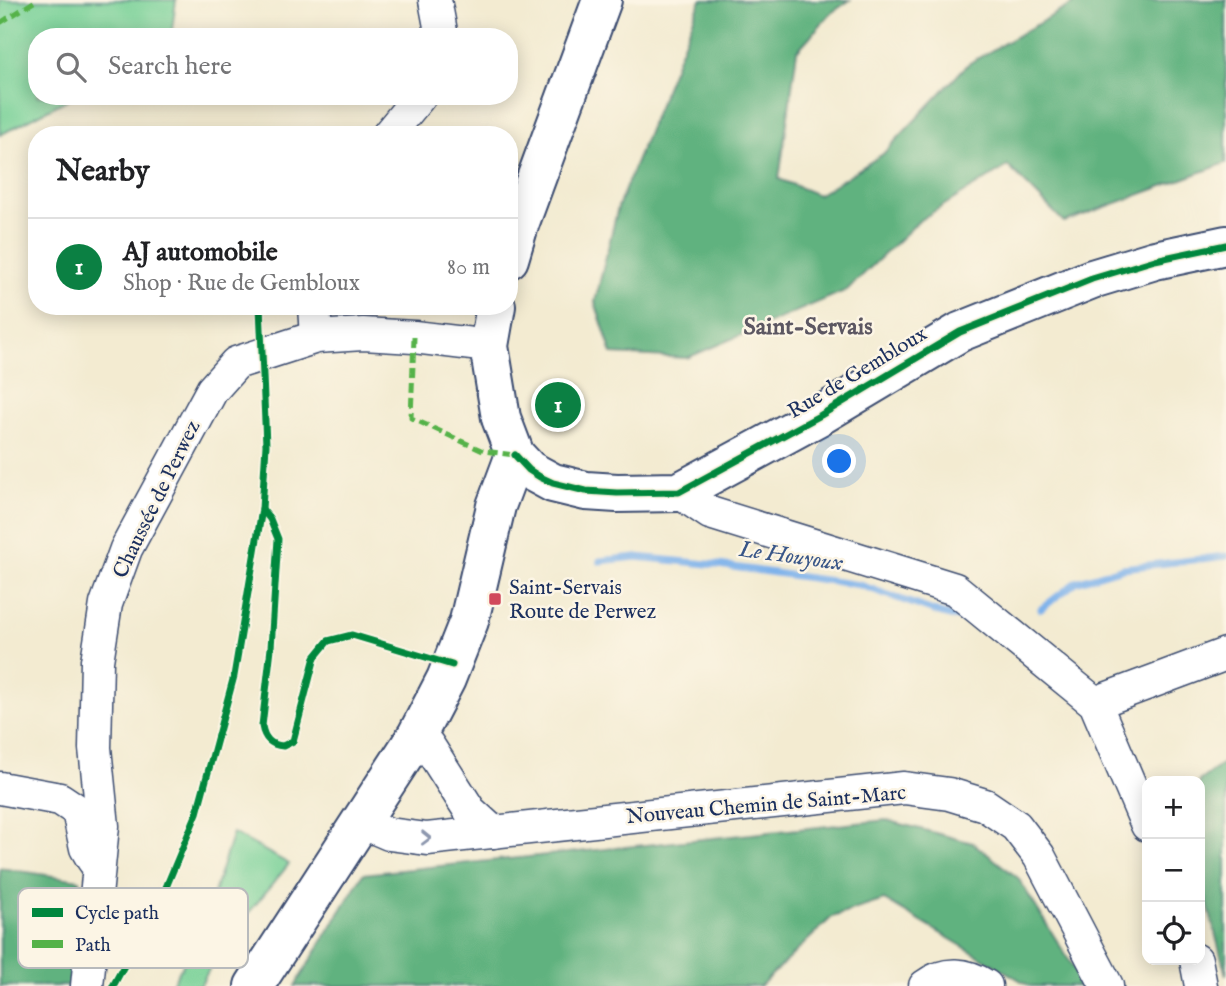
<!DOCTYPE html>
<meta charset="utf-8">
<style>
:root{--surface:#fff;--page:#f6f6f6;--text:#202124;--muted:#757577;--line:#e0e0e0;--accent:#0b8043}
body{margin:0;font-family:"IM FELL English",serif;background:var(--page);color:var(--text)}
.controls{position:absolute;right:21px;bottom:21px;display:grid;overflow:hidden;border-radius:14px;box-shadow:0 4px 18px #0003}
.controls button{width:63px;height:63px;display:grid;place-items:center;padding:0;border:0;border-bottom:2px solid var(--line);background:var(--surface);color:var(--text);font:35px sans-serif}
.you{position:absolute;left:840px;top:462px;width:24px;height:24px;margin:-18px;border:5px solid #fff;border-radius:50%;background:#1a73e8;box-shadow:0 0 0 10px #1a73e833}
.badge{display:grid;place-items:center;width:46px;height:46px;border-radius:50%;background:var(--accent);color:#fff;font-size:23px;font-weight:700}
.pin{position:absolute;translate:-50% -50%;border:4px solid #fff;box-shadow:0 2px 7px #0006}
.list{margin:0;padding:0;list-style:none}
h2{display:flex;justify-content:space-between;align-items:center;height:91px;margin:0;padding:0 28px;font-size:30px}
h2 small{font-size:23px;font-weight:400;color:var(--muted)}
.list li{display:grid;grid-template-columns:46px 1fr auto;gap:21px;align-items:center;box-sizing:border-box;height:98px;padding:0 28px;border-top:2px solid var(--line)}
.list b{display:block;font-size:26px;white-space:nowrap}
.list p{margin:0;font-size:23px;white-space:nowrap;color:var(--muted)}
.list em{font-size:23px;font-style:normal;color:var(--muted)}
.icon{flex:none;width:38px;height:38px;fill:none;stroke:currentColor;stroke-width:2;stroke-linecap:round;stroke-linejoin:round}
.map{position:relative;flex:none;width:1226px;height:986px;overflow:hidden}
.search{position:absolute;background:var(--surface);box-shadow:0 4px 18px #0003;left:28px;top:28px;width:490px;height:77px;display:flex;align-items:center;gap:18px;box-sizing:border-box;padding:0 24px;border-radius:28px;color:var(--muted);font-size:26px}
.panel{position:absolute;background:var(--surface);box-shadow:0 4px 18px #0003;left:28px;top:126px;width:490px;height:189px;border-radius:28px}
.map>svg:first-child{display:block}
.green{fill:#76d096;stroke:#48807a;stroke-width:2}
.forest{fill:#60b27f;stroke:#3e706e;stroke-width:2}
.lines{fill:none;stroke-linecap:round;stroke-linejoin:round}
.stream{stroke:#7eb2eb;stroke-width:7}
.minor-casing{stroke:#3b4b6f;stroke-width:35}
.major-casing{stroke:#3b4b6f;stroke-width:42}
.minor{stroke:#fff;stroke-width:32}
.major{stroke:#fff;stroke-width:38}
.quiet{stroke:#55b248;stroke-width:5;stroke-dasharray:10 5;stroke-linecap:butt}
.cycleway-casing{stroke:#fcf5e5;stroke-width:11}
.cycleway{stroke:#00873e;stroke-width:7}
.oneway{stroke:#8d97ae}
.poi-dot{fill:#d1495b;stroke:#fcf5e5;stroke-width:2.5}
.labels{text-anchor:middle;stroke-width:5;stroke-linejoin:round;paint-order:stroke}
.street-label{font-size:21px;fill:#1b2f5e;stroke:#fcf5e5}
.poi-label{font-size:21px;fill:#1b2f5e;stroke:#fcf5e5;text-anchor:start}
.water-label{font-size:23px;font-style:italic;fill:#395688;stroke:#fcf5e5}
.quarter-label{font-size:24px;font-weight:bold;fill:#5c5762;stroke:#fcf5e5}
.key{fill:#fcf5e5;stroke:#b8babc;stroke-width:2}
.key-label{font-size:19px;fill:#1b2f5e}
</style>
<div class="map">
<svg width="1226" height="986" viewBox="0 0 1226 986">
<rect width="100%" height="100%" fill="#fcf5e5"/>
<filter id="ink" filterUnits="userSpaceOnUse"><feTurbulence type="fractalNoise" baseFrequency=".0143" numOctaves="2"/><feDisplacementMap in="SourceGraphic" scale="14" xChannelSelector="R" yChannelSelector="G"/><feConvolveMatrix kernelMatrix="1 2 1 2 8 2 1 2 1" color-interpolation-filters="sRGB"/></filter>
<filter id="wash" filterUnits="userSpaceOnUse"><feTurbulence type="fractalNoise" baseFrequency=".00686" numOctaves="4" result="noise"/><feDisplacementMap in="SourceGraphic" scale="28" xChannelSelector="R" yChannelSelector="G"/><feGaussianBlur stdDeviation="1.57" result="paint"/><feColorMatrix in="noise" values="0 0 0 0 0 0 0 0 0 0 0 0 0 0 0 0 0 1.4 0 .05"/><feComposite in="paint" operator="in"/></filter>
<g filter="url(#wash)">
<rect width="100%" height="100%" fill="#f3ebd1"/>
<g class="green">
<polygon points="0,0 176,0 171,37 37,37 37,96 74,96 0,135"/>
<polygon points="233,833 289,864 223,944 200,986 171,986 201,933"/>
</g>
<g class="forest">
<polygon points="701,0 850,0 830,14 797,51 779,179 818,195 883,154 968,64 1076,2 1226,0 1226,163 1064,222 1008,166 920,220 847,290 687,358 612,354 595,302 618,207"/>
<polygon points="1226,761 1226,975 1200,875 1199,781"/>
<polygon points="886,820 973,843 1018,878 1085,986 1030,986 884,900 832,917 760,986 295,986 363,874"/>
<polygon points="0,868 80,880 71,986 0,986"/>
</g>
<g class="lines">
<g class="stream">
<polyline points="600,561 636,557 718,565 860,585 942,614 972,621"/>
<polyline points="1041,609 1076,582 1123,568 1226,556"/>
</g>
</g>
</g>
<g filter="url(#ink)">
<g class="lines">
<g class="minor-casing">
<g id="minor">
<polyline points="435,0 442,37"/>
<polyline points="388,135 420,96"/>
<polyline points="314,306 316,337"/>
<polyline points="679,492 710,513 955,589 1095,703 1147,825"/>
<polyline points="1095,703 1226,654"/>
<polyline points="417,735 428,745 470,811 493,832"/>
<polyline points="0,788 60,799 78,811 86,848 93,860"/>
<polyline points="361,822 389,834 427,839 904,788 949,794 985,805 1016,826 1039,856 1107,986"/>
<polyline points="1196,960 1201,986"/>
<polyline points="87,986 103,826 95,748 97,661 106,604 126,549 212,390 236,363 316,337 363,334 414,337 489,346"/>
<path d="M925,986C945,971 966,973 986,986"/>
</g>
</g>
<g class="major-casing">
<g id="major">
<polyline points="509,259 519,225 602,0"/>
<polyline points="496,306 489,346 501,418 515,455 529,470 553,483 586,491 617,493 679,492 821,415 960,332 1092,279 1155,260 1226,245"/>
<polyline points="254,986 417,735 446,679 469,621 496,506 515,455"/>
</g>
</g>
<use href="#minor" class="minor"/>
<use href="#major" class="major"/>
<g class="quiet">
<polyline points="0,23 37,0"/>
<polyline points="414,337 411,418 483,451 515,455"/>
</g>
<g class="cycleway-casing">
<g id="cycleway">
<polyline points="515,455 529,470 540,477 553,483 586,491 617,493 679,492 821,415 960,332 1092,279 1155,260 1226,245"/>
<path d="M262,509L270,519L278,539L271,648L262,726C264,738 270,745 283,746L293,741L315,657L328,641L352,635L452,665"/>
<polyline points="113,986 164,892 197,813 234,676 262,509 266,445 260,306"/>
</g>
</g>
<use href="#cycleway" class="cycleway"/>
</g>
<defs><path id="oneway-chevron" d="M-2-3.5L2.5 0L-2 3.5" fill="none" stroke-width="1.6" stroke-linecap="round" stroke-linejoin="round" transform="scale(1.75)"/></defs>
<use class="oneway" href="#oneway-chevron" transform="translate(426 838) rotate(1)"/>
</g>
<rect class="poi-dot" x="488" y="592" width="14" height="14" rx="3.5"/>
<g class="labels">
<g class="street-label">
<text transform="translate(857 372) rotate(-31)" y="7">Rue de Gembloux</text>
<text transform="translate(156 499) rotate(-64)" y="7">Chaussée de Perwez</text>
<text transform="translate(766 804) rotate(-5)" y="7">Nouveau Chemin de Saint-Marc</text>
</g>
<g class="poi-label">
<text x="509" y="594">Saint-Servais<tspan x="509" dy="24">Route de Perwez</tspan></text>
</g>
<g class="water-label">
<text transform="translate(791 555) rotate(8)" y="8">Le Houyoux</text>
</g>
<g class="quarter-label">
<text x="808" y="334">Saint-Servais</text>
</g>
</g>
<rect x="18" y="888" width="230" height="80" rx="10" class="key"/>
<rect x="32" y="908" width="31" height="9" fill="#00873e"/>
<rect x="32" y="940" width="31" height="8" fill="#55b248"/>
<g class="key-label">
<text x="75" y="919">Cycle path</text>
<text x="75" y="951">Path</text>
</g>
</svg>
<div class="controls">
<button>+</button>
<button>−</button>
<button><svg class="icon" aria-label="locate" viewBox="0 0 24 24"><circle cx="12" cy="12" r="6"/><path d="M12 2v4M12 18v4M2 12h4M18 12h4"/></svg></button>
</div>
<div class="you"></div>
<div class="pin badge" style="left:558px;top:405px">1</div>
<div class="search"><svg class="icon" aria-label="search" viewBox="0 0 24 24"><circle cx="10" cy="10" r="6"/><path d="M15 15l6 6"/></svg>Search here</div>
<section class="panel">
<h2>Nearby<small></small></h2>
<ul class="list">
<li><span class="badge">1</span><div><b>AJ automobile</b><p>Shop · Rue de Gembloux</p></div><em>80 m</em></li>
</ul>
</section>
</div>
